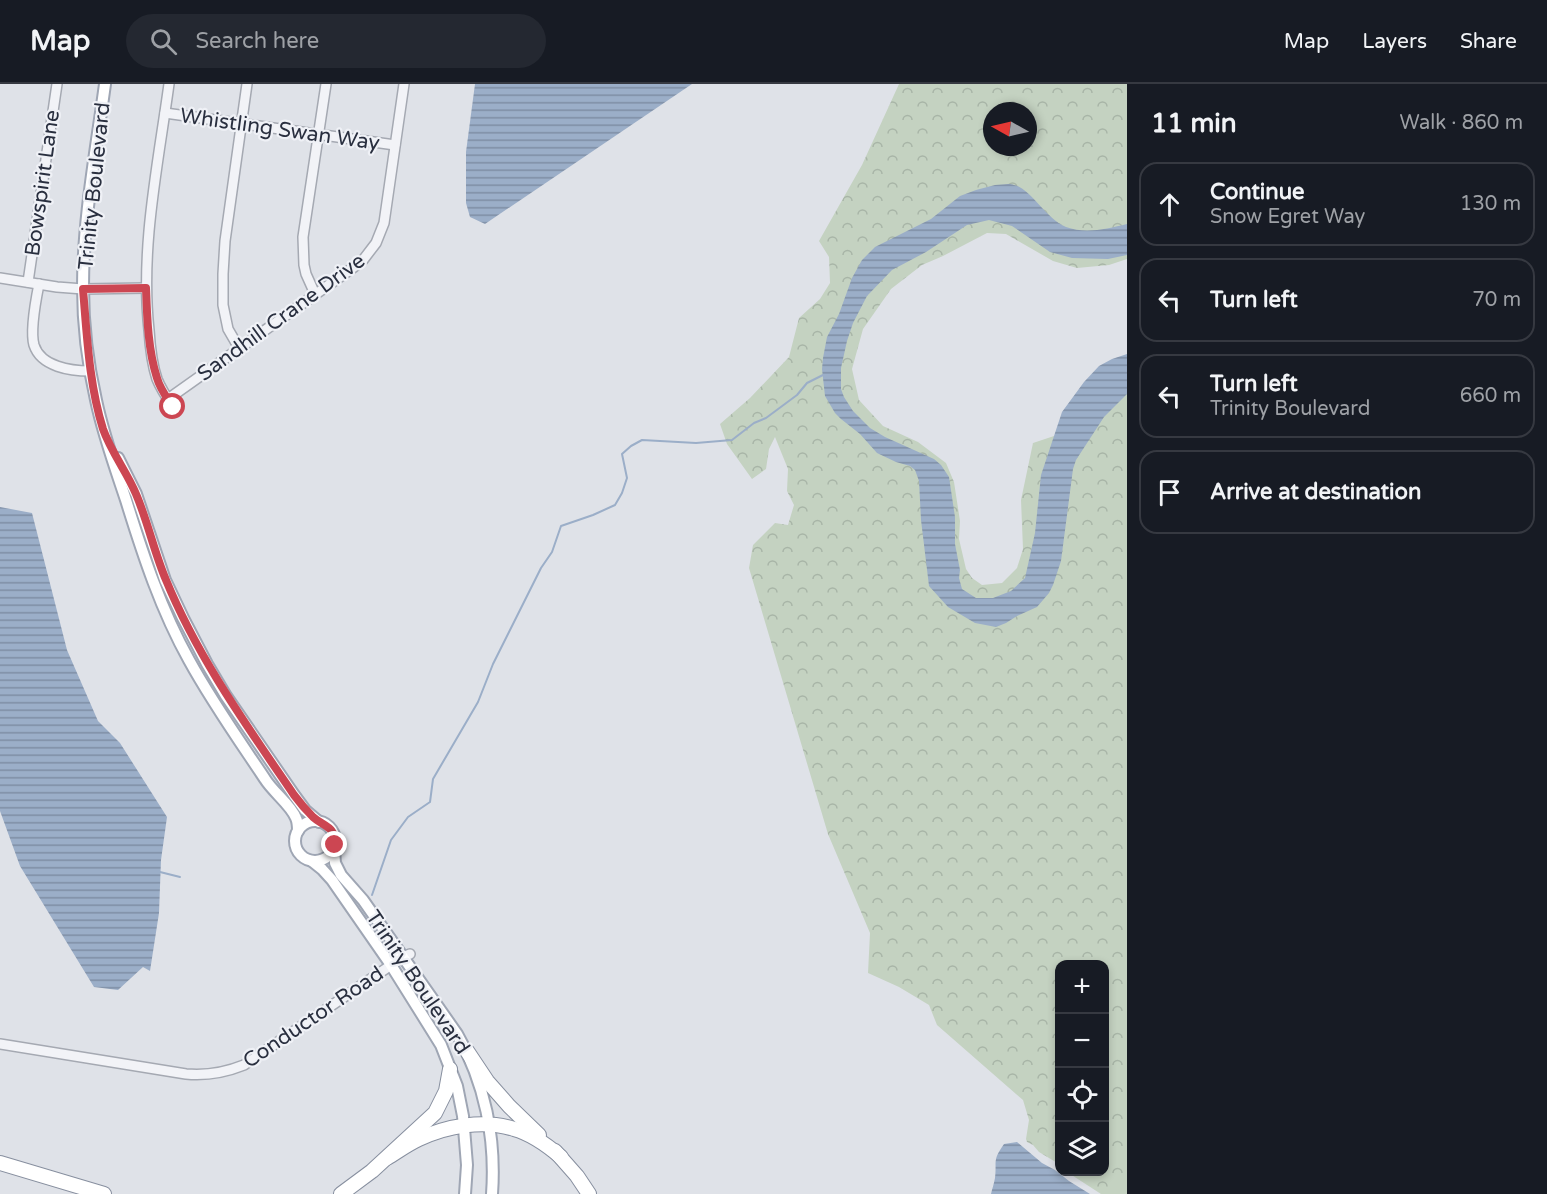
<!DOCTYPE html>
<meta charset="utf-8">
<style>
:root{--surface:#171b24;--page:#242831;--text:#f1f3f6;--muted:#9ea1a6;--line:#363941}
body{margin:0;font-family:"Varela Round",sans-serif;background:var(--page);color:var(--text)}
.controls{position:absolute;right:18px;bottom:18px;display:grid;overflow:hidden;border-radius:12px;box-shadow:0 3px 9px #0003}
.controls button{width:54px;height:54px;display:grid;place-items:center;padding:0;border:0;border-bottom:2px solid var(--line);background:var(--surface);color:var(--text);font:30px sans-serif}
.compass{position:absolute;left:983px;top:18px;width:54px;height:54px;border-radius:50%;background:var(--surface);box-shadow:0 3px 9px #0003;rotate:278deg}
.stop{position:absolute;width:18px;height:18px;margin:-14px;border:4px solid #cc4652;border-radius:50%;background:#fff}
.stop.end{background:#cc4652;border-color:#fff;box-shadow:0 2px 6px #0008}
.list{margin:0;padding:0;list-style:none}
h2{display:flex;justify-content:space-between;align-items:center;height:78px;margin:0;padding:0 24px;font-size:26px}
h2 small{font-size:20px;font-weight:400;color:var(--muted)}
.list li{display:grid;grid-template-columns:39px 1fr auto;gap:18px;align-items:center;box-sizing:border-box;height:84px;margin:0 12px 12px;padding:0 12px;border:2px solid var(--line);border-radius:18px}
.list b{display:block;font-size:22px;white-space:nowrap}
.list p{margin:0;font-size:20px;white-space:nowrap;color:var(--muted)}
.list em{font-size:20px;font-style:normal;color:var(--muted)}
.icon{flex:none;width:33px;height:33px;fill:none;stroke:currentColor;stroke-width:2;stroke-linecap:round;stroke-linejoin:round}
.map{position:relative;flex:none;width:1127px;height:1110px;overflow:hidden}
header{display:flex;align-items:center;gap:36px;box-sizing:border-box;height:84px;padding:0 30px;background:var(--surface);border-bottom:2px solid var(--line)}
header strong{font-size:28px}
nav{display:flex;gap:33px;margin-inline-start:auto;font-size:21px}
.search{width:420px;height:54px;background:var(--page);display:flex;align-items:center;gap:15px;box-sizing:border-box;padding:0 21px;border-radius:33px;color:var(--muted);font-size:22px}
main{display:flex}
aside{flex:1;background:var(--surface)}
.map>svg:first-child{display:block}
.forest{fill:url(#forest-crowns);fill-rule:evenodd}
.water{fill:url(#water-rules)}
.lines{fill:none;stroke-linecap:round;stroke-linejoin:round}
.stream{stroke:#9baec8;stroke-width:2}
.minor-casing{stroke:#a5a9b2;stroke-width:12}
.major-casing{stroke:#9fa6b4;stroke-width:14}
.highway-casing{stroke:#878f9f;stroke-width:16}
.minor{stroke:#f2f3f7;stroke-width:9}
.major{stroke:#fff;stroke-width:10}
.highway{stroke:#fff;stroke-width:14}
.route{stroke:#cc4652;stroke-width:8}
.labels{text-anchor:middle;stroke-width:4.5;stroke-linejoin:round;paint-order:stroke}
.street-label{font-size:21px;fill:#292f3f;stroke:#eff1f6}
</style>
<header>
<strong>Map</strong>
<div class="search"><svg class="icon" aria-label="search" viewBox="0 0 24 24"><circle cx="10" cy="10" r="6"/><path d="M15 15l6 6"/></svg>Search here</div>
<nav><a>Map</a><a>Layers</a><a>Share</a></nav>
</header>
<main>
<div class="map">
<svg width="1127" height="1110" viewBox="0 0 1127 1110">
<defs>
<pattern id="forest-crowns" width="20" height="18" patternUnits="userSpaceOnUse" patternTransform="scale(1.5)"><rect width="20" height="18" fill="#c4d2c1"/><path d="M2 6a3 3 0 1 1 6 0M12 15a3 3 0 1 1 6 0" fill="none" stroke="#a8b5a7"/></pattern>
<pattern id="water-rules" width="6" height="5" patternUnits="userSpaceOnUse" patternTransform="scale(1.5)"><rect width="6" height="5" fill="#9baec8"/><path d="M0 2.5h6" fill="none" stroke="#7e8ea4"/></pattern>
</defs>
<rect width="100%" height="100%" fill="#dfe2e8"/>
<path class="forest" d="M899,0H1127V175L1109,181L1077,184L1053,177L1006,150L987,149L943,172L922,181L891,205L863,245L852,285L859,316L883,342L918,358L946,379L954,398L960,437L959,455L966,485L972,494L982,501L1002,499L1017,484L1023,465L1021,416L1033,359L1072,346L1127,297V1110H1101L1067,1088H1104V880H1060L1059,1080L1039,1068L1033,1061L1027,1058L1026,1055L1029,1036L1023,1016L937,941L929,921L899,903L868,889L870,849L828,750L749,484L753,461L775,439L788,441L794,421L787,407L788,385L775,353L769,365L766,385L752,395L727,360L720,340L750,314L789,273L799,234L820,215L830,199L829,173L819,157L862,81ZM992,27H1028V63H992Z"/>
<g class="water">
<polygon points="475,0 692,0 485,140 470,133 466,119 466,68"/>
<path d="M995,101C1001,101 1009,99 1014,101C1031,105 1046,135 1066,143C1085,150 1107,145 1127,140V171L1108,175L1072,174L1050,168L1012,142L989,136L967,141L926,168L892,186L867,212L853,239L847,257L841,284V305L844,313L853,327L870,344L885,353L934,375L941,381L949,393L955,433V460L960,486L959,494L962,505L976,514H993L1011,507L1025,494L1035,449L1041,391L1062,328L1084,298L1099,282L1112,275L1127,270V310L1104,333L1076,376L1073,385L1061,477L1053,501L1049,509L1037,523L1017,532L1006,539L996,543L975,539L948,523L929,502L921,436L919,397L915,386L910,382L896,378L877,369L860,350L841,335L835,329L825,312L822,285L823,274L827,253L839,230L852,194L862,176L875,163L931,135L960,112L976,106Z"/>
<polygon points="0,423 32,429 67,566 98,637 120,659 167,733 161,776 159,829 150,887 143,883 118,906 94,903 20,782 0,727"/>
<path d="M1017,1058L1042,1079L1055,1086L1069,1097L1090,1110H991C992,1105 994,1100 995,1094C997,1077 992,1077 1004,1060Z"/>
</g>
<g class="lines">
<g class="stream">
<polyline points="160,788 180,793"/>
<polyline points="372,811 391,756 408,733 430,718 433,695 478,618 493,580 541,484 552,468 561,442 593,431 615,421 622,409 627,394 622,370 631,362 642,356 696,359 732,356 754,339 766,334 797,311 807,299 823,291"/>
</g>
<g class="minor-casing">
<g id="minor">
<path d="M169,0C158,81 140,164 149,246C150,262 152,280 157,295C161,305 167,314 173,323"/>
<polyline points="165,29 395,61"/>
<polyline points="0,194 57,203 83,205 146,204"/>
<polyline points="28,198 57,0"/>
<path d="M39,200C36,215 30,247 34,261C41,283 71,287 90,287"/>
<polyline points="315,210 306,190 304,181 303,153 326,0"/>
<polyline points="239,264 228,245 223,221 223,190 225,157 247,0"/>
<polyline points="168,315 354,183 363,176 376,159 384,139 404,0"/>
<path d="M0,960L186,990C207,992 224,989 244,981L403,873L410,870"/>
</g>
</g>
<g class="major-casing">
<g id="major">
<path d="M105,0C96,67 83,135 83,203C83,239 88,281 96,316C103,350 115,383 126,416C143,471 161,526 189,576C212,618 239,656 265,695C273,708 291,721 296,734C298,738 298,743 298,747"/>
<polyline points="118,374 136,410 165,496 183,534 207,580 226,612 294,711 305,726 319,738"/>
<circle cx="315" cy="757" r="20"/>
<path d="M334,765L335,779L341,791L363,816L457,950C485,998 496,1055 492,1110"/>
<polyline points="312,777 322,785 332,796 391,881 441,961 457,1002 463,1032 467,1081 465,1110"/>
</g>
</g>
<g class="highway-casing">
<g id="highway">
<polyline points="467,967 487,997 509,1022 539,1051"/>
<polyline points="555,1067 577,1092 589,1110"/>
<path d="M387,1074C397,1068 408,1060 419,1055C447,1042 483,1035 514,1045C532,1050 547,1061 561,1073"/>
<polyline points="0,1079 104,1110"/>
<polyline points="341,1110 372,1087 435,1029 446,1007 450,985"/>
</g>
</g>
<use href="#minor" class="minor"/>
<use href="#major" class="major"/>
<use href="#highway" class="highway"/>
</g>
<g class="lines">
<path class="route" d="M173,323C167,314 160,305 157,294C148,266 147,233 146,204L83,205C87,252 89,300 103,345C111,368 127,388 136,410C148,438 154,468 166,496C198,574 247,642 294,711C300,719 306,726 313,733C324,743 336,742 335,761"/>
</g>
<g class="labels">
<g class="street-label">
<text transform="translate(280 45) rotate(8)" y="7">Whistling Swan Way</text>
<text transform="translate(42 99) rotate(-82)" y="7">Bowspirit Lane</text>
<text transform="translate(94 102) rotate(-84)" y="7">Trinity Boulevard</text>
<text transform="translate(281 233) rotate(-36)" y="7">Sandhill Crane Drive</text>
<text transform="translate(418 898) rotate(56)" y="7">Trinity Boulevard</text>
<text transform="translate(313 933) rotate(-34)" y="7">Conductor Road</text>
</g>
</g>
</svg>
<div class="controls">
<button>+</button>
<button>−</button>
<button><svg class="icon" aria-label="locate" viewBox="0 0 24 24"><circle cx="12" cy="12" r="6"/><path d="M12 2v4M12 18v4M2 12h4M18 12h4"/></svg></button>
<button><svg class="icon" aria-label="layers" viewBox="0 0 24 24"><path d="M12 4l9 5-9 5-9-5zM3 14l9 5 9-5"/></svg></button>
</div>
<svg class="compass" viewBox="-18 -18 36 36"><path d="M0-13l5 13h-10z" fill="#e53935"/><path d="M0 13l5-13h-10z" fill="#9ea1a6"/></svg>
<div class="stop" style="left:173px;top:323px"></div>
<div class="stop end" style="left:335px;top:761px"></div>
</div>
<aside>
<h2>11 min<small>Walk · 860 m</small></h2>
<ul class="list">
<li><svg class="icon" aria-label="ahead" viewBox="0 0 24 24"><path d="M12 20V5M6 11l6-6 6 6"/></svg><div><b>Continue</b><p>Snow Egret Way</p></div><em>130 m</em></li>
<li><svg class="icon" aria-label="left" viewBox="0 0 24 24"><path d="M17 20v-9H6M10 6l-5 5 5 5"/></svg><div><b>Turn left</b></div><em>70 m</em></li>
<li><svg class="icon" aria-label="left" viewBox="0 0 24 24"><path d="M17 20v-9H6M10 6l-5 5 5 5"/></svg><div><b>Turn left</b><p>Trinity Boulevard</p></div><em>660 m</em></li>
<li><svg class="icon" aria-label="arrive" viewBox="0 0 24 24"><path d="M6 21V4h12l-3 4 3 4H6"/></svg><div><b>Arrive at destination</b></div></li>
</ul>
</aside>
</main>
